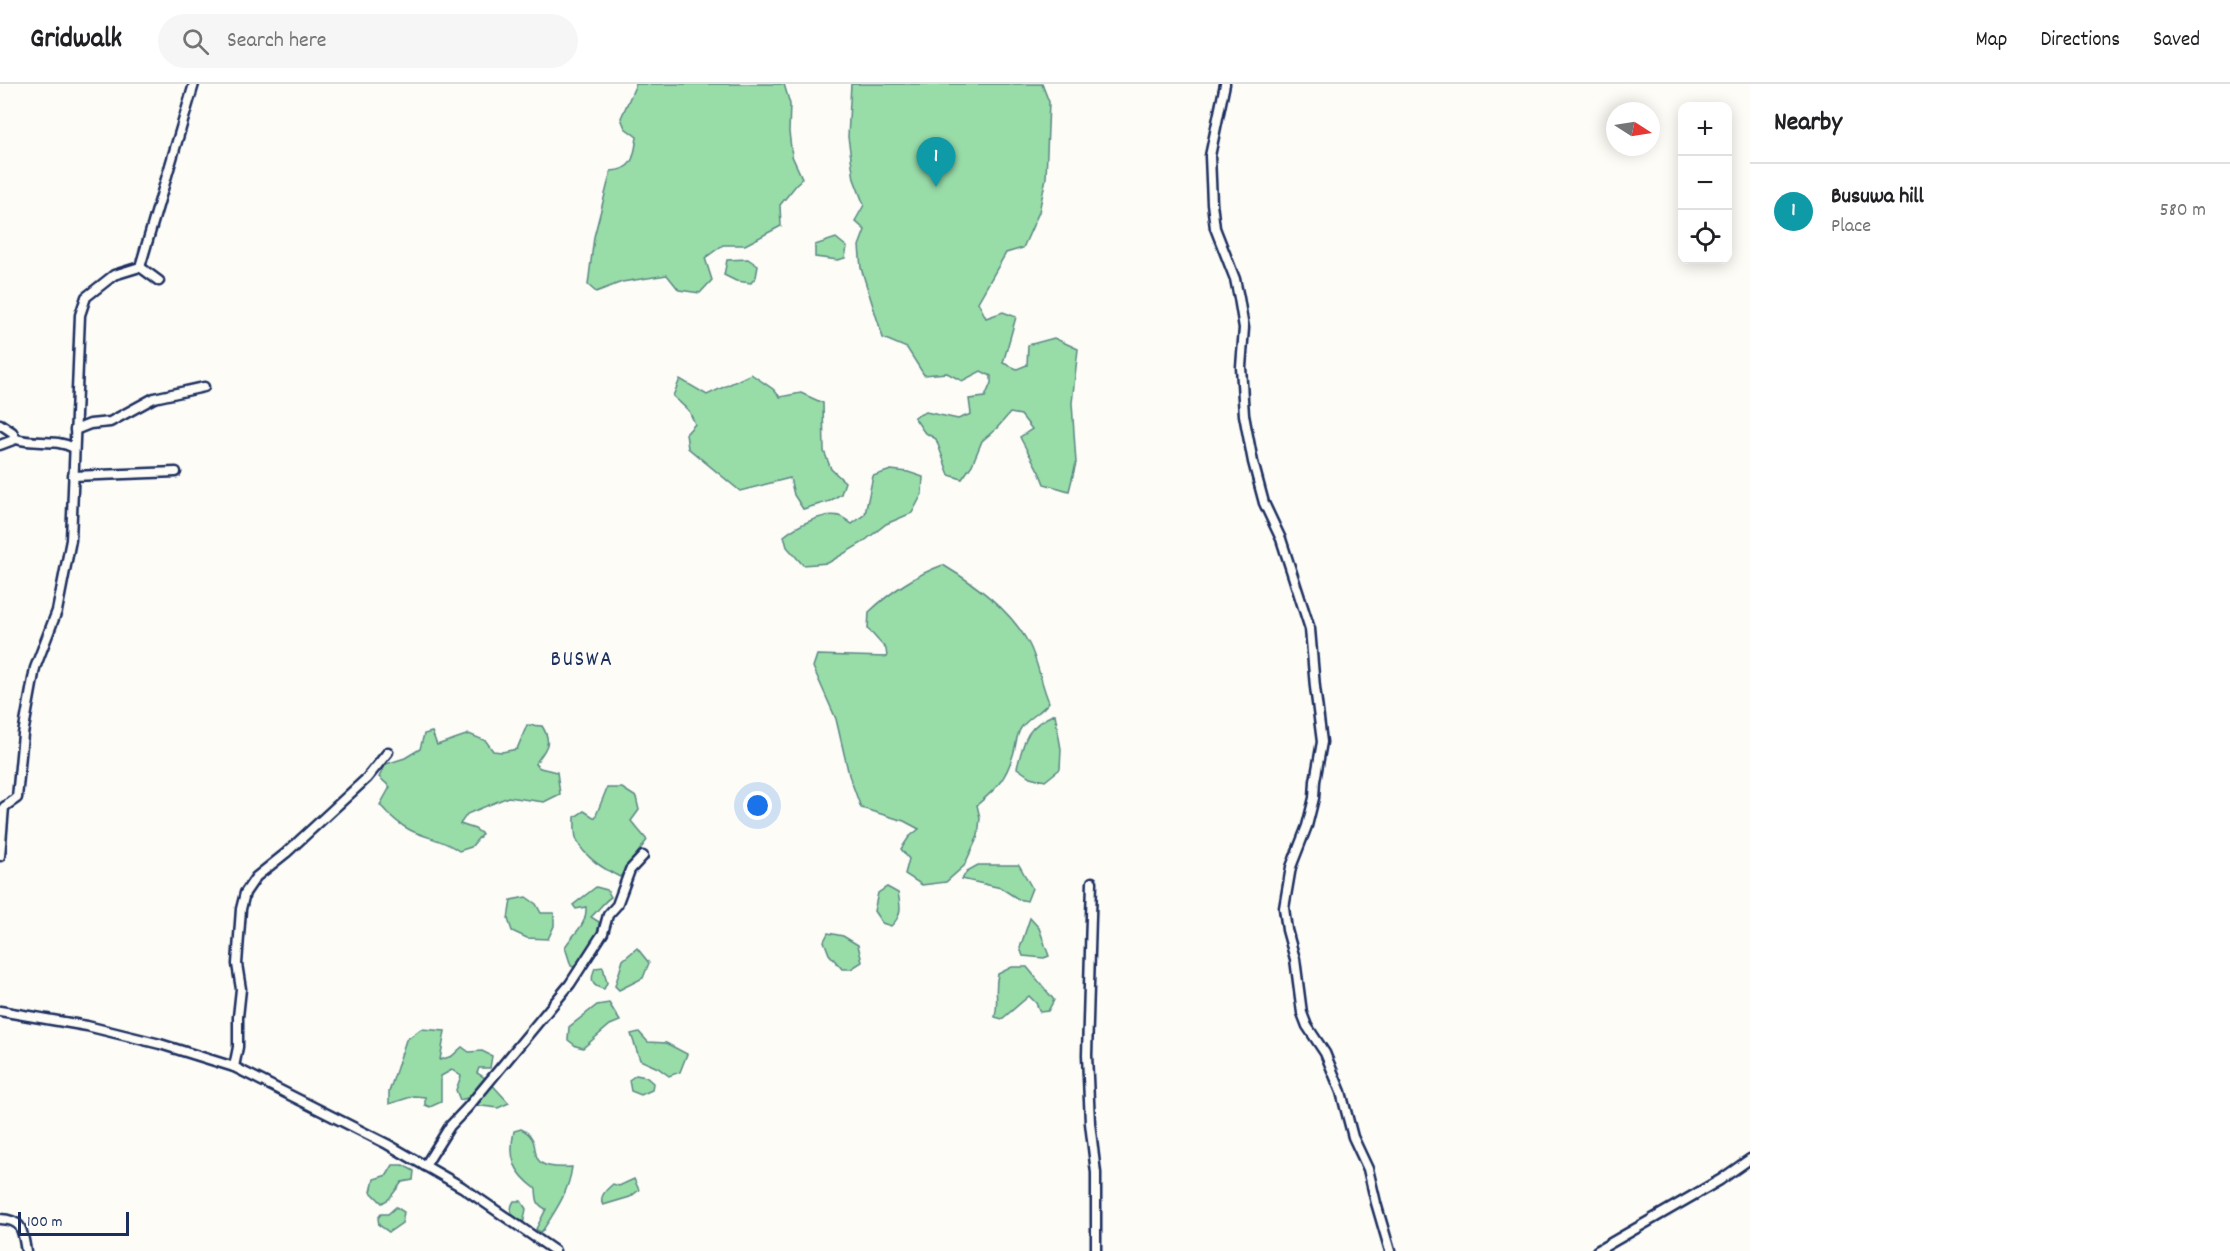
<!DOCTYPE html>
<meta charset="utf-8">
<style>
:root{--surface:#fff;--page:#f6f6f6;--text:#202124;--muted:#757577;--line:#e0e0e0;--accent:#111827}
body{margin:0;font-family:Dekko,sans-serif;background:var(--page);color:var(--text)}
.controls{position:absolute;right:18px;top:18px;display:grid;overflow:hidden;border-radius:12px;box-shadow:0 3px 15px #0003}
.controls button{width:54px;height:54px;display:grid;place-items:center;padding:0;border:0;border-bottom:2px solid var(--line);background:var(--surface);color:var(--text);font:30px sans-serif}
.compass{position:absolute;left:1606px;top:18px;width:54px;height:54px;border-radius:50%;background:var(--surface);box-shadow:0 3px 15px #0003;rotate:102deg}
.scale{position:absolute;left:18px;bottom:15px;width:111px;box-sizing:border-box;padding-left:6px;border:3px solid #1b2f5e;border-top:0;font-size:16px;line-height:21px;white-space:nowrap;color:#1b2f5e;-webkit-text-stroke:4px #fdfcf7;paint-order:stroke}
.you{position:absolute;left:758px;top:722px;width:21px;height:21px;margin:-15px;border:4px solid #fff;border-radius:50%;background:#1a73e8;box-shadow:0 0 0 9px #1a73e833}
.badge{display:grid;place-items:center;width:39px;height:39px;border-radius:50%;background:var(--accent);color:#fff;font-size:20px;font-weight:700}
.pin{position:absolute;translate:-50% -50px;filter:drop-shadow(0 2px 3px #0008)}
.pin::after{content:'';position:absolute;top:32px;width:21px;height:18px;background:inherit;clip-path:polygon(0 0,100% 0,50% 100%)}
.list{margin:0;padding:0;list-style:none}
h2{display:flex;justify-content:space-between;align-items:center;height:78px;margin:0;padding:0 24px;font-size:26px}
h2 small{font-size:20px;font-weight:400;color:var(--muted)}
.list li{display:grid;grid-template-columns:39px 1fr auto;gap:18px;align-items:center;box-sizing:border-box;height:96px;padding:0 24px;border-top:2px solid var(--line)}
.list b{display:block;font-size:22px;white-space:nowrap}
.list p{margin:0;font-size:20px;white-space:nowrap;color:var(--muted)}
.list em{font-size:20px;font-style:normal;color:var(--muted)}
.icon{flex:none;width:33px;height:33px;fill:none;stroke:currentColor;stroke-width:2;stroke-linecap:round;stroke-linejoin:round}
.map{position:relative;flex:none;width:1750px;height:1167px;overflow:hidden}
header{display:flex;align-items:center;gap:36px;box-sizing:border-box;height:84px;padding:0 30px;background:var(--surface);border-bottom:2px solid var(--line)}
header strong{font-size:28px}
nav{display:flex;gap:33px;margin-inline-start:auto;font-size:21px}
.search{width:420px;height:54px;background:var(--page);display:flex;align-items:center;gap:15px;box-sizing:border-box;padding:0 21px;border-radius:33px;color:var(--muted);font-size:22px}
main{display:flex}
aside{flex:1;background:var(--surface)}
.map>svg:first-child{display:block}
.green{fill:#98dca8;stroke:#5a8683;stroke-width:1.5}
.lines{fill:none;stroke-linecap:round;stroke-linejoin:round}
.street-casing{stroke:#1b2f5e;stroke-width:13}
.street{stroke:#fdfcf7;stroke-width:8}
.labels{text-anchor:middle;stroke-width:4.5;stroke-linejoin:round;paint-order:stroke}
.quarter-label{font-size:22px;letter-spacing:1.5px;fill:#1b2f5e;stroke:#fdfcf7}
</style>
<header>
<strong>Gridwalk</strong>
<div class="search"><svg class="icon" aria-label="search" viewBox="0 0 24 24"><circle cx="10" cy="10" r="6"/><path d="M15 15l6 6"/></svg>Search here</div>
<nav><a>Map</a><a>Directions</a><a>Saved</a></nav>
</header>
<main>
<div class="map">
<svg width="1750" height="1167" viewBox="0 0 1750 1167">
<rect width="100%" height="100%" fill="#fdfcf7"/>
<filter id="ink" filterUnits="userSpaceOnUse"><feTurbulence type="fractalNoise" baseFrequency=".0167" numOctaves="2"/><feDisplacementMap in="SourceGraphic" scale="12" xChannelSelector="R" yChannelSelector="G"/><feConvolveMatrix kernelMatrix="1 2 1 2 8 2 1 2 1" color-interpolation-filters="sRGB"/></filter>
<g filter="url(#ink)">
<g class="green">
<path d="M636,0H784L790,20L789,48L792,72L802,94L780,121L781,142L745,161H723L705,174L712,196L700,209L679,206L667,191L622,198L596,208L588,201L594,153L611,87C634,86 634,72 637,53L625,44L621,34Z"/>
<path d="M851,0H1042L1049,18L1046,94L1039,128L1023,164L1006,169L978,218L986,234L1003,228L1016,233L1003,279L1017,285L1027,281L1028,261L1054,254L1078,265L1072,319L1076,379L1069,407L1044,400C1038,382 1028,370 1020,353L1032,345L1021,331L1010,329L997,344L982,357L972,381L962,395L949,391L936,355L924,348L914,333L926,328L958,335L971,330L969,315L985,313L991,299V292L981,287L962,297L947,289L924,291L907,264L883,254L861,184L859,162L865,146L855,137L864,121L854,95L848,53Z"/>
<polygon points="836,154 847,163 845,174 838,176 815,173 815,161"/>
<polygon points="748,175 758,182 756,193 751,199 736,197 724,191 727,176"/>
<polygon points="751,290 773,305 780,313 801,309 823,319 824,367 831,385 845,398 841,410 830,417 803,425 794,411 790,394 740,407 688,364 686,350 695,340 689,327 673,312 680,295 707,311"/>
<path d="M891,386L908,388L923,393L922,410L912,429L886,440L862,459L828,479L803,481L787,463L784,452C796,442 824,428 839,432C843,433 849,438 852,440L865,430L873,392Z"/>
<path d="M943,481C976,501 1010,525 1029,560C1038,577 1041,600 1049,618C1041,629 1029,633 1021,644C1016,651 1016,663 1013,671C1006,695 996,705 977,721L980,734L978,752L964,782L946,798L922,801L905,790L909,775L901,765L909,753L919,745L904,737L861,724L849,691L836,635L813,583L817,571L887,573L886,565L868,545L869,528C889,509 917,490 943,481Z"/>
<path d="M1055,630L1061,665L1060,685L1045,697L1030,693L1017,684C1024,656 1026,642 1055,630Z"/>
<path d="M527,641L542,642C553,659 546,665 535,680L540,684L557,688L560,710L544,718L508,713L467,730L460,740L475,745L482,750L471,763L459,767C445,756 426,754 410,746C398,740 389,731 380,721L390,703L379,693L386,680L405,674L420,665L424,650L432,648L437,661L469,650L486,657L493,667L502,668L517,665Z"/>
<path d="M607,704H622L636,713L639,726L631,737L647,756L620,793C604,785 585,774 577,757C574,750 575,740 575,733L584,727L595,734Z"/>
<polygon points="978,781 1019,781 1032,804 1027,817 1018,815 1001,804 962,795 967,787"/>
<path d="M596,803L607,806L611,813C603,818 599,826 591,833L599,838L598,848L576,884L571,882L565,863C574,848 587,842 586,823L576,825L573,821Z"/>
<path d="M887,803L898,809C901,823 902,832 891,842L882,839L874,827L878,809Z"/>
<polygon points="526,813 536,820 541,829 554,829 554,842 548,855 527,854 512,847 508,835 511,816"/>
<polygon points="1030,834 1039,844 1049,872 1044,874 1023,872 1020,864"/>
<polygon points="828,849 843,852 858,861 862,878 851,885 842,885 829,870 824,857"/>
<polygon points="637,864 649,879 643,894 619,906 615,902 623,876"/>
<path d="M603,883L607,899L604,905C591,902 590,896 595,884Z"/>
<path d="M1012,883H1027L1054,916L1048,927L1040,928L1036,919L1029,912L1002,935L995,933C999,915 994,907 998,890Z"/>
<polygon points="609,919 620,937 610,941 583,964 576,962 568,956 569,943 597,921"/>
<polygon points="421,945 445,947 440,976 452,972 462,963 469,968 482,967 492,972 490,984 479,984 477,989 487,995 509,1019 498,1024 474,1021 474,1012 460,1016 456,1006 461,992 452,986 441,992 441,1018 430,1023 425,1021 425,1013 414,1012 389,1020 389,1008 406,956"/>
<polygon points="639,948 648,958 666,959 687,970 680,988 669,992 658,984 640,976 631,950"/>
<polygon points="636,991 646,993 653,999 652,1006 641,1011 631,1007 629,996"/>
<path d="M521,1045C550,1058 515,1087 572,1083C569,1107 556,1126 543,1146L540,1148L536,1145L546,1125C536,1120 537,1116 536,1105C514,1088 508,1075 514,1047Z"/>
<polygon points="393,1081 403,1081 414,1087 413,1096 402,1098 389,1115 382,1119 371,1108 374,1095 387,1091"/>
<path d="M634,1095L639,1106L630,1113L603,1121C598,1113 607,1105 613,1100L619,1102Z"/>
<path d="M514,1117H521L526,1125L523,1141C514,1136 507,1127 514,1117Z"/>
<polygon points="396,1123 404,1128 402,1139 389,1148 379,1141 378,1134 381,1130 388,1130"/>
</g>
<g class="lines">
<g class="street-casing">
<g id="street">
<polyline points="1225,0 1210,72 1212,119 1215,144 1235,195 1239,214 1244,244 1241,283 1244,331 1253,378 1264,419 1281,455 1310,545 1315,603 1322,658 1315,697 1314,714 1307,742 1291,783 1284,824 1287,846 1295,875 1302,929 1307,942 1325,969 1341,1008 1353,1053 1368,1085 1376,1119 1390,1167"/>
<polyline points="140,183 159,197"/>
<path d="M0,340L12,348L16,355C36,361 55,354 74,364"/>
<polyline points="75,346 90,340 110,338 154,314 204,303"/>
<polyline points="0,361 16,355"/>
<polyline points="73,392 176,388"/>
<polyline points="0,772 4,723 17,714 23,650 35,584 57,527 71,456 80,231 86,213 114,191 140,183 194,0"/>
<polyline points="1092,798 1087,971 1090,1039 1096,1089 1096,1167"/>
<polyline points="0,927 87,942 160,960 234,983 387,1060 462,1103 555,1167"/>
<polyline points="234,983 238,963 238,933 241,905 237,880 241,825 245,809 256,793 286,769 367,694 388,668"/>
<polyline points="425,1082 450,1042 468,1023 570,900 603,849 608,831 617,821 630,786 643,772"/>
<path d="M0,1135C24,1136 22,1147 26,1167"/>
<polyline points="1597,1167 1720,1096 1750,1075"/>
</g>
</g>
<use href="#street" class="street"/>
</g>
</g>
<g class="labels">
<g class="quarter-label">
<text x="582" y="581">BUSWA</text>
</g>
</g>
</svg>
<div class="controls">
<button>+</button>
<button>−</button>
<button><svg class="icon" aria-label="locate" viewBox="0 0 24 24"><circle cx="12" cy="12" r="6"/><path d="M12 2v4M12 18v4M2 12h4M18 12h4"/></svg></button>
</div>
<svg class="compass" viewBox="-18 -18 36 36"><path d="M0-13l5 13h-10z" fill="#e53935"/><path d="M0 13l5-13h-10z" fill="#757577"/></svg>
<div class="scale">100 m</div>
<div class="you"></div>
<div class="pin badge" style="left:936px;top:103px;background:#0f9aa8">1</div>
</div>
<aside>
<h2>Nearby<small></small></h2>
<ul class="list">
<li><span class="badge" style="background:#0f9aa8">1</span><div><b>Busuwa hill</b><p>Place</p></div><em>580 m</em></li>
</ul>
</aside>
</main>
